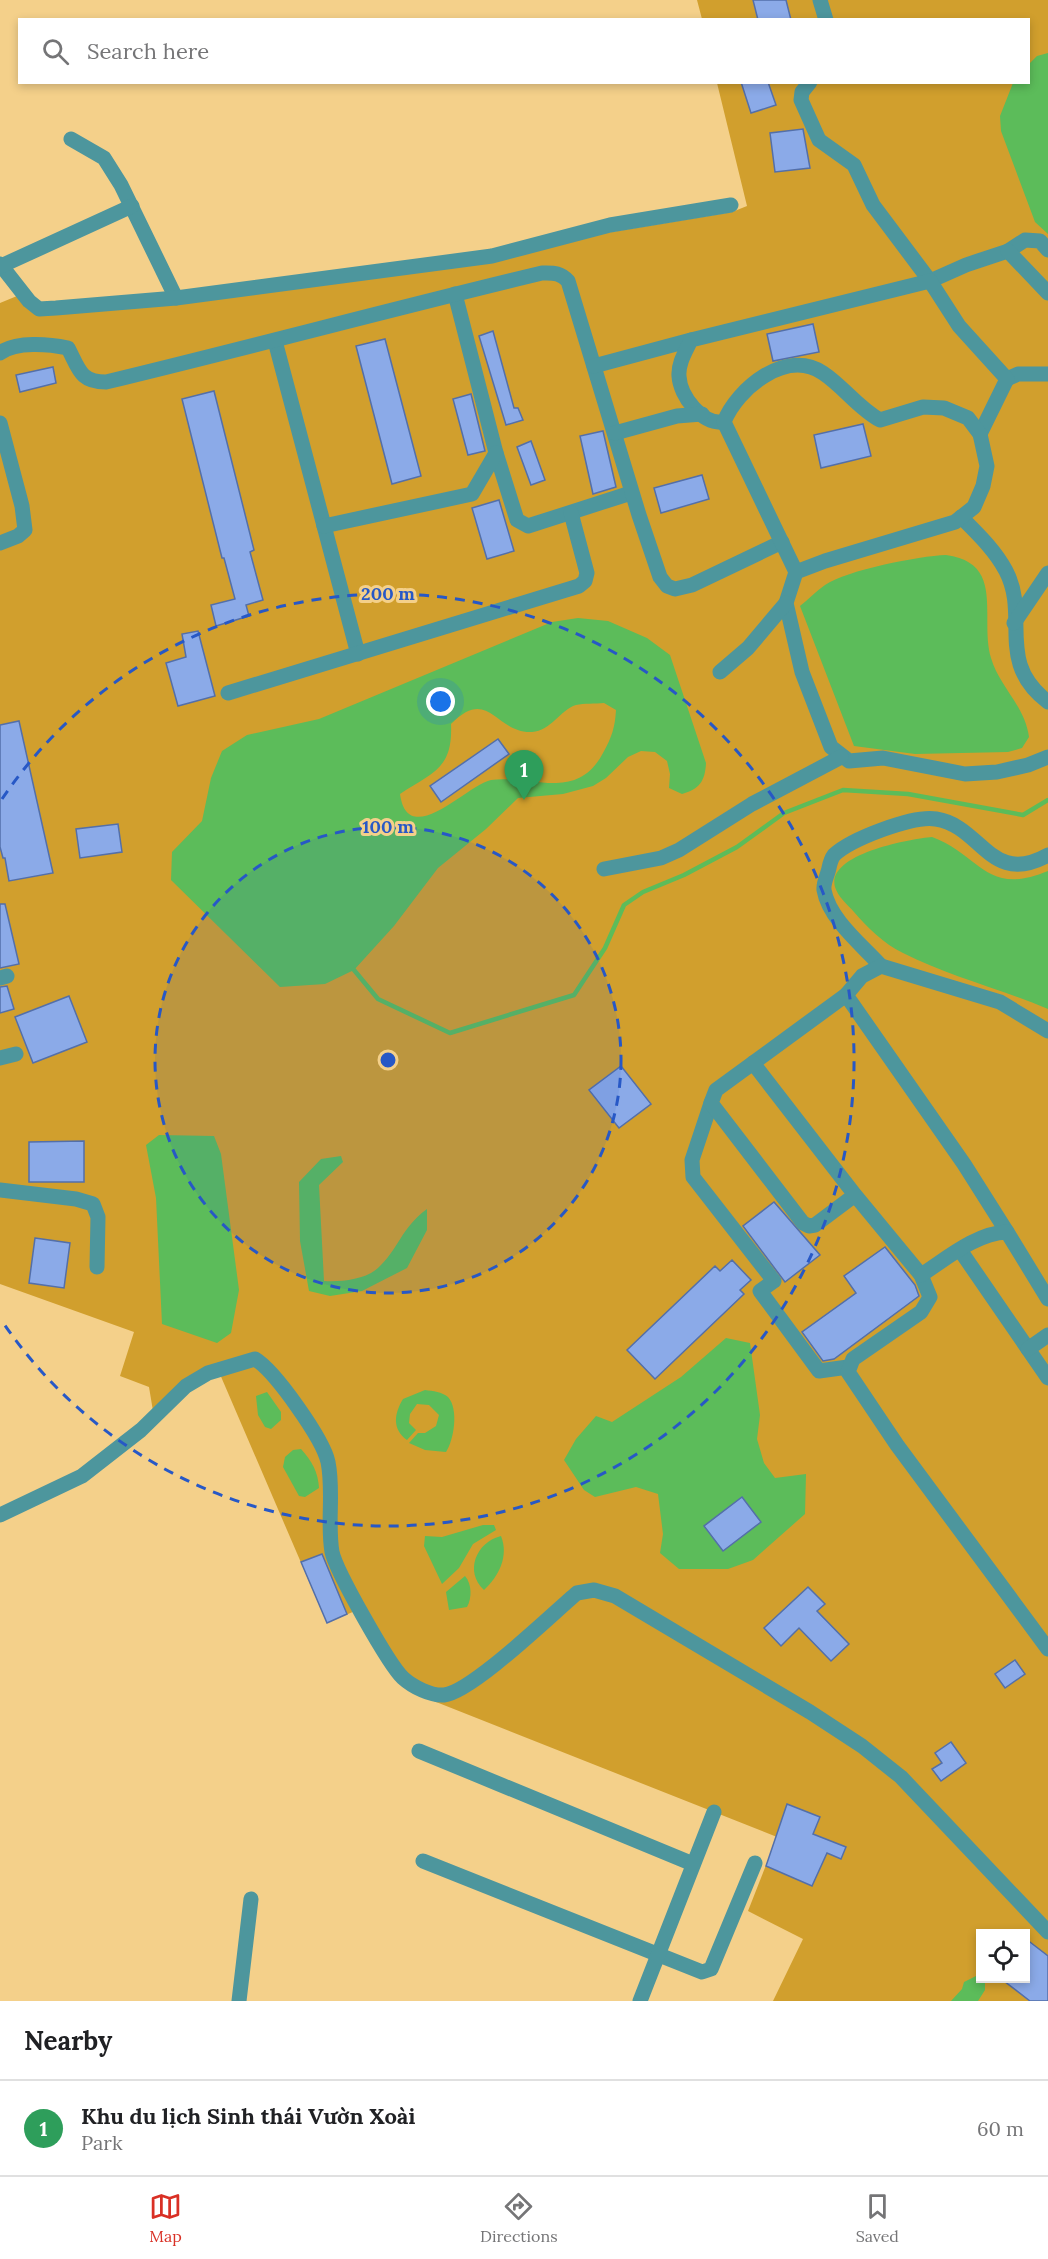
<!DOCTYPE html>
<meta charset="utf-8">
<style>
:root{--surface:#fff;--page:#f6f6f6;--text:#202124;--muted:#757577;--line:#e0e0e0;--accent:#d93025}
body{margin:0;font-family:Lora,serif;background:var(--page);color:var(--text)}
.controls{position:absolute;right:18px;bottom:18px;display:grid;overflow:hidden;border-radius:0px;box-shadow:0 3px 9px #0003}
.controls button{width:54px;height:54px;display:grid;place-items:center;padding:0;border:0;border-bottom:2px solid var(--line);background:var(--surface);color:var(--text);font:30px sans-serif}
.you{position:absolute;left:441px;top:702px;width:21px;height:21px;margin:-15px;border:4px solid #fff;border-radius:50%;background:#1a73e8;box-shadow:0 0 0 9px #1a73e833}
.badge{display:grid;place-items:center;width:39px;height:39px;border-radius:50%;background:var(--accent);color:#fff;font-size:20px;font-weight:700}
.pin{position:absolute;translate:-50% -50px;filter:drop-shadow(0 2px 3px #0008)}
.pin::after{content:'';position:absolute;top:32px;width:21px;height:18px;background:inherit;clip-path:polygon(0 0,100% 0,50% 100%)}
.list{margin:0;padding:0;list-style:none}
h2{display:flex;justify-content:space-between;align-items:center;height:78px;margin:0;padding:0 24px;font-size:26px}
h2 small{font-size:20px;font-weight:400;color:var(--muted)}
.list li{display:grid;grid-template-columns:39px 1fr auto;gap:18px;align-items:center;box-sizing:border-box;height:96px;padding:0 24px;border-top:2px solid var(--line)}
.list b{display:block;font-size:22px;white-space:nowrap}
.list p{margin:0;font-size:20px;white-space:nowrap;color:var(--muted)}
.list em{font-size:20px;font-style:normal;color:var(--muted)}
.icon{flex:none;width:33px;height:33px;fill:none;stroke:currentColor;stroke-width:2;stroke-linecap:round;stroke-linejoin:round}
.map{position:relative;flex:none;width:1048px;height:2001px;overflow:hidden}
.search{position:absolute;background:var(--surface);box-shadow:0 3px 9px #0003;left:18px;right:18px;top:18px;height:66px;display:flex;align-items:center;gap:15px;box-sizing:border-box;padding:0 21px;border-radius:0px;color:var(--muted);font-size:22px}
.sheet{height:174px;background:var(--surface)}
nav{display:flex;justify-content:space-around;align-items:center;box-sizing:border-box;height:84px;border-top:2px solid var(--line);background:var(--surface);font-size:16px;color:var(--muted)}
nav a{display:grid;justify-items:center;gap:3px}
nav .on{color:var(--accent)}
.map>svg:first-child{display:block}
.green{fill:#d19f2d;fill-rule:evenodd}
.water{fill:#5cbc5a;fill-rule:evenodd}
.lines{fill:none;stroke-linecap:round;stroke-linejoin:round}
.stream{stroke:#5cbc5a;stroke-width:4.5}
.building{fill:#8baae8;stroke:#536fa9;stroke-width:1.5}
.minor{stroke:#4d969d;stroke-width:15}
.ring{fill:none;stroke:#2758c6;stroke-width:3;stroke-dasharray:10 8}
.centre{fill:#2758c6;stroke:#f4d08a;stroke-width:3}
.ring-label{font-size:18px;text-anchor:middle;font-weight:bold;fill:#2758c6;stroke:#f4d08a;stroke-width:6;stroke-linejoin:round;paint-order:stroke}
</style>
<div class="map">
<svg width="1048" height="2001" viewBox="0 0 1048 2001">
<rect width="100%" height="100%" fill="#f4d08a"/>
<path class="green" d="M697,0H1048V2001H773L803,1939L748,1911L777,1837L421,1696L355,1611L327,1623L216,1365L153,1411L149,1387L120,1376L134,1332L0,1284V303L17,296L24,305L176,304L732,212L747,206L717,83L1028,82V20L702,19ZM980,1934H1026V1978H980Z"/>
<g class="water">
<polygon points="1048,53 1048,234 1035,222 1001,131 1000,116 1013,83 1028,82 1029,64 1037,56"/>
<path d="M946,555C1006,563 979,618 991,658C999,686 1025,706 1029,737L1022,748L1008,752L915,754L854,746L800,606C808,600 816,591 825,585C847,570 919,556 946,555Z"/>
<path d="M578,618L608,621L647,638L670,655L706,763C705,782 699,789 682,794L669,788L670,774L667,761L655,752L641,751L628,757L606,778L593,786L563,794L518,798L486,829L438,868L394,926L354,970L325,984L280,987L171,880L172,852L202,821L211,778L222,751L247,735L319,719L552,622ZM604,703L616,710C615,727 612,737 603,753C577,802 534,775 491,780C468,784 408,851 400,794C433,772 453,769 451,724C489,685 496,734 532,732C551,731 560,710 576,705C584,703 595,704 604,703Z"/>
<path d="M932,837C981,855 985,897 1048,871V1009C1001,989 948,976 903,953C884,944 867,927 854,912C847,904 838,897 835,887C826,854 910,839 932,837Z"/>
<polygon points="159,1135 214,1136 221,1154 239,1290 231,1333 217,1343 162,1324 156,1198 146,1145"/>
<path d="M341,1156L343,1162L319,1185L324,1281C340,1282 365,1280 378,1268C398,1250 401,1228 427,1209V1230L407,1268L362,1291L330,1296L309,1291L300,1241L299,1182L321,1159Z"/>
<polygon points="726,1338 750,1343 760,1415 757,1439 764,1463 775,1478 806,1474 805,1514 753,1560 728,1569 679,1569 660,1553 663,1534 658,1494 636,1487 595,1497 584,1490 564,1460 576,1439 596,1416 612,1422 681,1377"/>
<path d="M425,1390C433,1391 442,1392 448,1397C459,1409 454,1440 446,1452L425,1450L409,1443L418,1433H425L436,1426L439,1415L429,1405L417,1404L410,1414L409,1423L416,1430L407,1440C392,1429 394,1414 403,1399Z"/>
<polygon points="267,1392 281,1412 281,1420 271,1429 265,1427 258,1415 256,1396"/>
<path d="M301,1449C312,1461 318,1472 319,1488L305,1497L299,1496L283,1467L285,1457L293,1450Z"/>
<polygon points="483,1525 494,1525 496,1530 473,1544 459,1568 442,1584 424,1546 425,1536 442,1537"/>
<path d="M501,1536C509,1556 499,1576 484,1590C464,1572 476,1542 501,1536Z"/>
<path d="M465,1576C472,1584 472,1598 467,1607L449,1610L446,1592Z"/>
<polygon points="976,1976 985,1983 985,1990 978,2001 951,2001 962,1989 964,1982"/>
</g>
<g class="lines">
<polyline class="stream" points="354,970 378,999 450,1033 574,995 605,948 624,905 643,892 684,875 737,847 784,813 843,790 908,794 1023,815 1048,800"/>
</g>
<g class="building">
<polygon points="753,0 786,0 791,20 758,20"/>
<polygon points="741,82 768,82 776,105 751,113"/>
<polygon points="803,129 810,168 775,172 770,133"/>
<polygon points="813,324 819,352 773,361 767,334"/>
<polygon points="493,331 514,408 518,408 523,420 506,425 479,336"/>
<polygon points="385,339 421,476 392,484 356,346"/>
<polygon points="53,367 56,383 20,392 16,375"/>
<polygon points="214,391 254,550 250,552 263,600 246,605 249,616 216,626 211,605 235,599 224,558 222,558 182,399"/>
<polygon points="471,394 485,451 468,455 453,399"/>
<polygon points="863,424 871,456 821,468 814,435"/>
<polygon points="603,431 616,487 593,494 580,436"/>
<polygon points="531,441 545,480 531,485 517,447"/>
<polygon points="702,475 709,499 661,513 654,488"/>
<polygon points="499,500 514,551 487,559 472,508"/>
<polygon points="198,631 215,696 178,706 166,663 186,657 182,634"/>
<polygon points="19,721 53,873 9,881 5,858 3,858 0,847 0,725"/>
<polygon points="498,739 509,754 441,802 430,786"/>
<polygon points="118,824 122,852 80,858 76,829"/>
<polygon points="0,904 5,904 19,964 0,968"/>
<polygon points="7,986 14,1009 0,1013 0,987"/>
<polygon points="69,996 87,1042 33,1063 15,1017"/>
<polygon points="621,1066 651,1104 619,1128 589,1090"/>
<polygon points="84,1141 84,1182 29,1182 29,1142"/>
<polygon points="774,1202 820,1255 785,1282 743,1226"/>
<polygon points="35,1238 70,1243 64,1288 29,1283"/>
<polygon points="885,1247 915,1285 919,1296 834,1359 823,1361 802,1332 856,1293 844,1276"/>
<polygon points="732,1260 751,1280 740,1290 744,1294 655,1379 627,1350 715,1266 720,1271"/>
<polygon points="742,1497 761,1522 723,1551 704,1526"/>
<polygon points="322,1554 347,1614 327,1623 301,1562"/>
<polygon points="808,1587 825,1604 817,1611 849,1644 831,1661 799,1628 781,1646 764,1628"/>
<polygon points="1015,1660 1025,1674 1005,1688 995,1674"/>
<polygon points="951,1742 966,1763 941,1781 932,1769 942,1763 935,1753"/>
<polygon points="787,1804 820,1817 813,1834 846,1847 841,1859 827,1853 812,1886 766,1866"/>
<polygon points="1026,1939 1048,1956 1048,2001 1030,2001 1000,1978 1026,1978"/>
</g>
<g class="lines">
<g class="minor">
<polyline points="820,0 826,20"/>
<polyline points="810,82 802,92 801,100 819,140 854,165 873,205 930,281 966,265 1008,251 1025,240 1040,241 1048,250"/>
<polyline points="71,139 104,158 121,185 176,298"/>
<polyline points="1008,251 1048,293"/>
<polyline points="0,264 29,301 39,309 56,308 176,298 492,256 610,225 731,205"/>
<polyline points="1,266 132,206"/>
<polyline points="455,294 496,453 517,520 528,526 631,493"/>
<polyline points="275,341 358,654"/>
<path d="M0,353C16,341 49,344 68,348C79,369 80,382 106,382C251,347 396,308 542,273C553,273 560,272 568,281L639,515L660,577L667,586L675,589L692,585L782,542"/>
<polyline points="594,366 691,340"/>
<polyline points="1007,379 1018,374 1048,374"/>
<path d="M724,422C702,425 680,396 679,376C678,363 686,351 691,340L930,281L959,326L1007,379L980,434"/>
<polyline points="0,423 22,506 25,530 18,536 0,543"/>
<polyline points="615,433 677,416 702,414"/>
<path d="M961,517C977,533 995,550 1006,571C1030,617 995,662 1048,702"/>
<polyline points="324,526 472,494 496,453"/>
<path d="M796,572L825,561L955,522L974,507L983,486L987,466L980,434L968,418L944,408L923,407L880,420C858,408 844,387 823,373C786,348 737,389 724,422L796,572L786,603L802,672L831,747L849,761L883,758L965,774L997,772L1028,765L1048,757"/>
<polyline points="1014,623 1048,573"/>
<polyline points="720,672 748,648 786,603"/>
<polyline points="228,693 579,586 585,581 587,573 571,513"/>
<polyline points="604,869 661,858 679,850 752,804 841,757"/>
<path d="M881,966C862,945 829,919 824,890C823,883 828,874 829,868C830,863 831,859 834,855C851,839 913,815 936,819C982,826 990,887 1048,855"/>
<polyline points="0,978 7,976"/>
<polyline points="846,995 964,1164 1007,1232"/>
<polyline points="0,1058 16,1054"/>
<polyline points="753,1063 846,995 862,976 881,966 1000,1002 1048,1031"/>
<polyline points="711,1103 692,1160 693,1177 774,1281 760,1291 819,1371 848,1367"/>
<polyline points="0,1190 76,1199 93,1204 98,1217 97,1267"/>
<polyline points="855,1195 815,1225 809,1226 803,1223 711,1103 716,1090 753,1063 855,1195 921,1275 930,1297 921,1312 853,1359 848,1372 897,1445 1048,1649"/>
<polyline points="960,1250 1048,1378"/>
<path d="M921,1275C946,1259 976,1233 1007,1232L1048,1299"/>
<polyline points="1028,1349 1048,1335"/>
<path d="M0,1515L82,1476L141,1430L186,1386L208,1373L255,1359C275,1371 323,1439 328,1462C334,1491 327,1523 332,1552C336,1571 389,1665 403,1678C413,1687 431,1696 444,1695C472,1692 552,1614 577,1593L594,1590L615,1596L810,1712L862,1746L901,1777L1048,1932"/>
<polyline points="419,1751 693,1864"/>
<polyline points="423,1861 702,1972 711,1969 755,1863"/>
<polyline points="239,2001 251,1899"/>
<polyline points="640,2001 714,1812"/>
</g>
</g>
<circle cx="388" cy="1060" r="233" fill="#2758c6" fill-opacity=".12"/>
<g class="ring">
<circle cx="388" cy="1060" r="233"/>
<path d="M2 799A466 466 0 1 1 2 1321"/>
</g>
<circle cx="388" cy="1060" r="9" class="centre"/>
<g class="ring-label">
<text x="388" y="600">200 m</text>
<text x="388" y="833">100 m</text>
</g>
</svg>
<div class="controls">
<button><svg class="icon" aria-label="locate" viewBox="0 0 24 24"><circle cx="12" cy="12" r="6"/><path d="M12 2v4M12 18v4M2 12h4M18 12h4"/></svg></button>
</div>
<div class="you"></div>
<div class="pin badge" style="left:524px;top:800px;background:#2e9e5b">1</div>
<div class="search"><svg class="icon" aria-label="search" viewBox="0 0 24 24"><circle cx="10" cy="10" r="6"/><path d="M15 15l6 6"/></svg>Search here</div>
</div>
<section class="sheet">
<h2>Nearby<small></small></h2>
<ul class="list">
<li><span class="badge" style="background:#2e9e5b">1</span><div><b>Khu du lịch Sinh thái Vườn Xoài</b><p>Park</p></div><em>60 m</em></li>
</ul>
</section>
<nav>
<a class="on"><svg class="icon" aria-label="map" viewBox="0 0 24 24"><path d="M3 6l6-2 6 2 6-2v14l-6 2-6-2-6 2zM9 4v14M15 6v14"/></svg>Map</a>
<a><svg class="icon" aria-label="directions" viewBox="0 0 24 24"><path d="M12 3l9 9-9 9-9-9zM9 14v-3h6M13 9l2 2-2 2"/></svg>Directions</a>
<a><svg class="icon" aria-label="saved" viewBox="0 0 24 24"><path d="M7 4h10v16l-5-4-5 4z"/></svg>Saved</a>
</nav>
